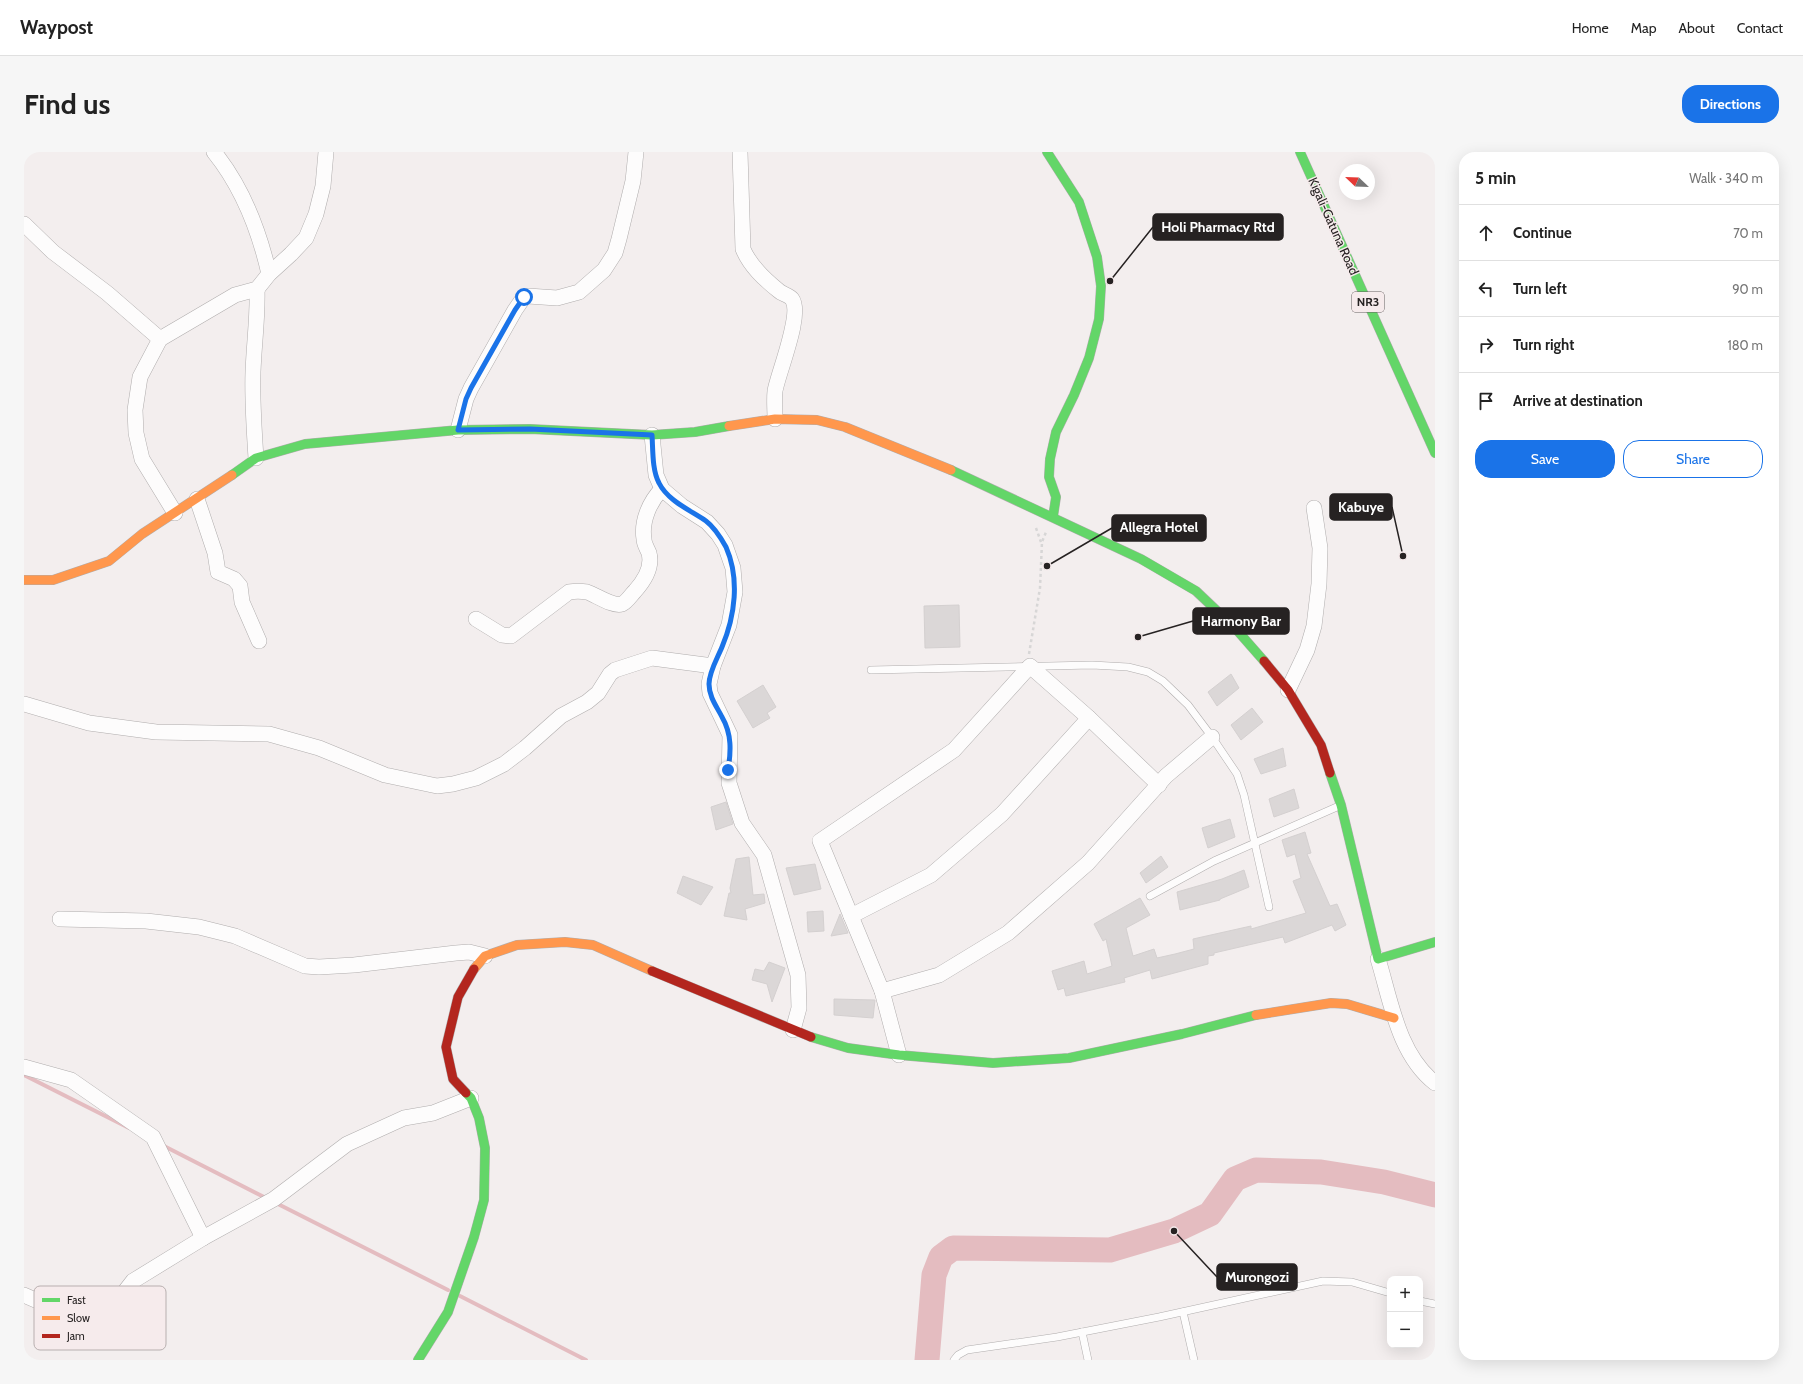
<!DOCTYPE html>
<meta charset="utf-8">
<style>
:root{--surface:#fff;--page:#f6f6f6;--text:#222;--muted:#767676;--line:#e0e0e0;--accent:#1a73e8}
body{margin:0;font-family:Cabin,sans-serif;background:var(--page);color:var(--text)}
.controls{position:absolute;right:12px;bottom:12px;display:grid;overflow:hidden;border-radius:8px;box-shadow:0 4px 16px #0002}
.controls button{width:36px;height:36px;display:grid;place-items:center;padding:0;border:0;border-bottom:1px solid var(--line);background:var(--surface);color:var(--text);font:20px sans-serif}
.compass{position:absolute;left:1315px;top:12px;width:36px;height:36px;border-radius:50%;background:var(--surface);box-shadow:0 4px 16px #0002;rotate:293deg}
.stop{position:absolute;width:12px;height:12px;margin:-9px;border:3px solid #1a73e8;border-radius:50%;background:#fff}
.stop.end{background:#1a73e8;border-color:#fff;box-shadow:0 1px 4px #0008}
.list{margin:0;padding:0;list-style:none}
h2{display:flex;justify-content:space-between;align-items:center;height:52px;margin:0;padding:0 16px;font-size:17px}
h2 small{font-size:13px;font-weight:400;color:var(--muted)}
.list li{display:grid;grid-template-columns:26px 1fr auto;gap:12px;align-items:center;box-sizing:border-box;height:56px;padding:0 16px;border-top:1px solid var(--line)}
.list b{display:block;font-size:15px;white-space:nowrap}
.list em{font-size:13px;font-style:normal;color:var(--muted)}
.actions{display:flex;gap:8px;padding:12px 16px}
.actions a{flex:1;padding:9px 0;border:1px solid var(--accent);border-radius:16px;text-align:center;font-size:14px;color:var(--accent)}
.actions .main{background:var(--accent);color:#fff}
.icon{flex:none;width:22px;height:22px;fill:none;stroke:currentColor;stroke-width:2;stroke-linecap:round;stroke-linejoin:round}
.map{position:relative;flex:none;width:1411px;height:1208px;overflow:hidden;border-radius:16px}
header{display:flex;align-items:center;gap:24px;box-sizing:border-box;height:56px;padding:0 20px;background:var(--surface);border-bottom:1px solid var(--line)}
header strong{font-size:19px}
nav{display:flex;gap:22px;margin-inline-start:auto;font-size:14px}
.intro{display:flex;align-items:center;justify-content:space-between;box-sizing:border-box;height:96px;padding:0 24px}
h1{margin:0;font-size:28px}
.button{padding:10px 18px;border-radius:16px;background:var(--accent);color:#fff;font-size:14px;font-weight:700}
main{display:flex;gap:24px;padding:0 24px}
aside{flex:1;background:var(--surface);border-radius:16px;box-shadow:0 4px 16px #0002}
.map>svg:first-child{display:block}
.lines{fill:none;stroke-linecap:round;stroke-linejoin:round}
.stream{stroke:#e4bcc0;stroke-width:4}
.river{stroke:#e4bcc0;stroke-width:25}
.building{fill:#dbd7d7;stroke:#d4d0d0}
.lane-casing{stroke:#b0adad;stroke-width:8}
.street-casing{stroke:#b0adad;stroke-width:16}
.fast-casing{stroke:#b0adad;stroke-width:10}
.slow-casing{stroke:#b0adad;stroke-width:10}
.jam-casing{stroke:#b0adad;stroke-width:10}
.path{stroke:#d7d6d6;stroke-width:2.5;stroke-dasharray:3 3;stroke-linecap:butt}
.lane{stroke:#fdfcfc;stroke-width:7}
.street{stroke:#fdfcfc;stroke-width:15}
.fast{stroke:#63d668;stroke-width:9}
.slow{stroke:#ff974d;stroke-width:9}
.jam{stroke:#b3261e;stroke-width:9}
.route{stroke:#1a73e8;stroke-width:5}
.labels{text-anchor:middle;stroke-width:3;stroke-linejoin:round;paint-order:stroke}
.shield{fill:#f6ebec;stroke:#645e5f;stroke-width:1}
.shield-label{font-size:12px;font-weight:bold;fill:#262222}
.street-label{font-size:13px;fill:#262222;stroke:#f6ebec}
.key{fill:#f6ebec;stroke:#b8afaf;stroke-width:1}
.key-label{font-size:11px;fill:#262222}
.leader{fill:none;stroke:#262222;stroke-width:1.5}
.callout-dot{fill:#262222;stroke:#f6ebec;stroke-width:1.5}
.callout{fill:#262222;stroke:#262222;stroke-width:1.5}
.callout-label{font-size:14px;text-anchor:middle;font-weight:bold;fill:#fff}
</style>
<header>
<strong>Waypost</strong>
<nav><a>Home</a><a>Map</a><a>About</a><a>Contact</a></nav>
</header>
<div class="intro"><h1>Find us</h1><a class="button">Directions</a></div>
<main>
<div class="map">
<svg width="1411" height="1208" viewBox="0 0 1411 1208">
<rect width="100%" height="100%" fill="#f3eeee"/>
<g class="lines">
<g class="stream">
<polyline points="0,923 105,976"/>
<polyline points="138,993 242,1046"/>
<polyline points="250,1050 424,1138"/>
<polyline points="436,1144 562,1208"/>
</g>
<polyline class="river" points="903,1208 910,1123 917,1105 929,1096 1086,1098 1150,1079 1186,1062 1211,1027 1232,1018 1297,1020 1360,1030 1411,1043"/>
</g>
<g class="building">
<polygon points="935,453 936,495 901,496 900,454"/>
<polygon points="1207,522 1215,536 1193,554 1184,540"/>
<polygon points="739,533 752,555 743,561 746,566 729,576 713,549"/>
<polygon points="1228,556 1239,570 1217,588 1207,573"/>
<polygon points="1259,596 1262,614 1237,622 1230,607"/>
<polygon points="1270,637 1275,656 1250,665 1245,647"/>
<polygon points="702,650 709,672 692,678 687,655"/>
<polygon points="1206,667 1211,685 1184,696 1178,676"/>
<polygon points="1281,680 1287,701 1283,702 1306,754 1313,752 1322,773 1311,779 1308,773 1261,791 1259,785 1190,801 1190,803 1184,804 1184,812 1128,827 1126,818 1100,826 1101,830 1042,844 1040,836 1034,838 1028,819 1060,809 1063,822 1088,814 1082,787 1079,789 1070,772 1116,746 1126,763 1102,776 1109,804 1130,797 1133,806 1151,802 1170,797 1169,787 1227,774 1227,777 1282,761 1269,729 1277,726 1271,702 1263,705 1258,688"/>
<polygon points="1137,704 1144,715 1122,731 1116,721"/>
<polygon points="725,705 729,743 740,742 741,751 721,757 723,768 700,764 705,741 707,741 706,736 712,707"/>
<polygon points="791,712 797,737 770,743 762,716"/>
<polygon points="1220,718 1225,735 1196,747 1196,748 1156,758 1153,740 1198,727"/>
<polygon points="659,724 689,735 677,753 653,741"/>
<polygon points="799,759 800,779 784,780 783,760"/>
<polygon points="816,762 824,781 807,784"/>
<polygon points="745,810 761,816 748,850 743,832 728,828 731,817 740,819"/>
<polygon points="810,847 851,848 849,866 810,863"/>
</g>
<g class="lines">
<g class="lane-casing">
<g id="lane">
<polyline points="847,518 1068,513 1104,515 1124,520 1139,529 1164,553 1188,585 1213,622 1220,643 1245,755"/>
<polyline points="1126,744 1190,709 1315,654"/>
<polyline points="1396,1149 1411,1152"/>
<polyline points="1159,1160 1170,1208"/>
<polyline points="1058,1180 1064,1208"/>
<polyline points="930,1208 934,1203 943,1198 1033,1185 1135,1165 1299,1129 1328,1130 1366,1141"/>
</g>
</g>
<g class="street-casing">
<g id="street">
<path d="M190,0C219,36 235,78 245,122"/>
<path d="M716,0L719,97C726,114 740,127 755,139C758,142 765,143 768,147C779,162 754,221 751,239C750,248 751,258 751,267"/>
<polyline points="0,72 29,100 83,141 136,187"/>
<polyline points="434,278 442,247 447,236 491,158 500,145 504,144 533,146 555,140 580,118 591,101 595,87 609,29 612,0"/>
<polyline points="628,283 632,323 638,337 658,354 683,370 694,382 701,393 709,416 711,440 705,473 689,514 685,532 686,541 706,583 705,631 718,671 740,703 774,823 775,856 769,878"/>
<path d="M232,306C230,277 228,248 229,220C230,192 234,164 233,137"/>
<polyline points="173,347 191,401 194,420 210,427 216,434 218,450 235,489"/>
<polyline points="151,361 118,307 112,281 111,258 116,225 136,187 211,143 233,137 245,122 267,102 282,86 292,62 299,34 302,0"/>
<path d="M452,467L478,483L487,484L545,440C551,439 557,439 563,440C572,443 589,455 598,452C603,450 607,443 611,439C620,429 629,416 625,401C623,396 620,392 620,387C617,369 626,349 638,337"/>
<polyline points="1264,538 1283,498 1290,474 1295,432 1296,396 1290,356"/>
<polyline points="0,552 65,571 132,580 245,582 295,596 361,623 413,634 429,632 452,626 480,612 501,596 537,564 563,550 574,541 586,522 591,518 628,506 689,514"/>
<polyline points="827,764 907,723 978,662 1065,566"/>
<polyline points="36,767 122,769 175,775 211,784 281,814 295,815 330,813 432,801 445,800 461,804"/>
<path d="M1354,807C1367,849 1374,902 1411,931"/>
<polyline points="858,839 915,823 984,781 1064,711 1142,624 1188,585"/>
<polyline points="875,903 858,839 796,689 930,598 1006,514 1065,566 1135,633"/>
<polyline points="0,915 47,928 129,985 179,1086"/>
<polyline points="0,1143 66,1172 84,1161 109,1129 179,1086 250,1047 323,992 380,966 409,961 447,946"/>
</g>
</g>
<g class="fast-casing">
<g id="fast">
<polyline points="1023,0 1055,50 1073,105 1077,134 1075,167 1065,206 1050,243 1032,280 1026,307 1025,325 1032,345 1029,365"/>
<polyline points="1276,0 1411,301"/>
<polyline points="927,318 1117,407 1172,439 1211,476 1240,509"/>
<polyline points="208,323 232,306 281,292 434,278 506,277 628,283 671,280 705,274"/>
<polyline points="1306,621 1317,653 1354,807 1411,790"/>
<polyline points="787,885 824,896 875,903 969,911 1045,906 1158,882 1232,863"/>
<polyline points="394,1208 424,1160 450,1085 460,1048 461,996 455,966 447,946 442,941"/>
</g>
</g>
<g class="slow-casing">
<g id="slow">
<polyline points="705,274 751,267 793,268 821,275 927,318"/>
<polyline points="0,428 29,428 85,409 118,382 208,323"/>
<polyline points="450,817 461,804 493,793 541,790 569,793 628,819"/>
<polyline points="1232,863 1307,851 1323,852 1370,866"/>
</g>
</g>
<g class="jam-casing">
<g id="jam">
<polyline points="1240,509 1264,538 1297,593 1306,621"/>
<polyline points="628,819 787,885"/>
<polyline points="442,941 429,927 422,895 434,845 450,817"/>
</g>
</g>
<g class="path">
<polyline points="1012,376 1017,390"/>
<polyline points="1005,502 1016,436 1018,390 1022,380"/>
</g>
<use href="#lane" class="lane"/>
<use href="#street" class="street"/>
<use href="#fast" class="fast"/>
<use href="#slow" class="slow"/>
<use href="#jam" class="jam"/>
</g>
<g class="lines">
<path class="route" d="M500,145L491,158L447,236L442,247L434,278L506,277L628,283C629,298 628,318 635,331C644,349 666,358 682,369C690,375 697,386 702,395C716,427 711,464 698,495C693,507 685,520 685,532C685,545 693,555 698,565C708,582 707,600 704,618"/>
</g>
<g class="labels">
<rect class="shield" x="1328" y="140" width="32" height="20" rx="3"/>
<g class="shield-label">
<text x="1344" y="154">NR3</text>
</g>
<g class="street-label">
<text transform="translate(1310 74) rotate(66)" y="5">Kigali-Gatuna Road</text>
</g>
</g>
<rect x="10" y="1134" width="132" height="64" rx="6" class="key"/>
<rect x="18" y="1146" width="18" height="4" fill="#63d668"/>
<rect x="18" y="1164" width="18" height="4" fill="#ff974d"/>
<rect x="18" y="1182" width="18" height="4" fill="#b3261e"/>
<g class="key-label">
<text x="43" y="1152">Fast</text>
<text x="43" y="1170">Slow</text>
<text x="43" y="1188">Jam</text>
</g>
<path class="leader" d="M1086 129L1129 75M1379 404L1368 355M1023 414L1088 376M1114 485L1169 469M1150 1079L1193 1125"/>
<g class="callout-dot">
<circle cx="1086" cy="129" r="4"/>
<circle cx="1379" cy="404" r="4"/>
<circle cx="1023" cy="414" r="4"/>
<circle cx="1114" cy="485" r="4"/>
<circle cx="1150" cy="1079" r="4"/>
</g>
<g class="callout">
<rect x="1129" y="62" width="130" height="26" rx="4"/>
<rect x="1306" y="342" width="62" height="26" rx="4"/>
<rect x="1088" y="363" width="94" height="26" rx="4"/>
<rect x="1169" y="456" width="96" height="26" rx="4"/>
<rect x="1193" y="1112" width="80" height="26" rx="4"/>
</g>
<g class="callout-label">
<text x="1194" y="80">Holi Pharmacy Rtd</text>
<text x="1337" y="360">Kabuye</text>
<text x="1135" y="380">Allegra Hotel</text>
<text x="1217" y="474">Harmony Bar</text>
<text x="1233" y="1130">Murongozi</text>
</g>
</svg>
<div class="controls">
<button>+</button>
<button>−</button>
</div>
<svg class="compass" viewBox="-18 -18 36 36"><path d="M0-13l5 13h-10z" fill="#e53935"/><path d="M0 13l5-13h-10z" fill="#767676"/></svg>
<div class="stop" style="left:500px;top:145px"></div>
<div class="stop end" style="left:704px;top:618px"></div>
</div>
<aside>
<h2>5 min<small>Walk · 340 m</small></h2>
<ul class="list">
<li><svg class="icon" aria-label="ahead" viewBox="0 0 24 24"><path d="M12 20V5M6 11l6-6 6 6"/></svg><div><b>Continue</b></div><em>70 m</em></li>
<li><svg class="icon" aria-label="left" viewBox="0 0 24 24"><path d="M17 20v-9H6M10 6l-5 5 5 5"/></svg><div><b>Turn left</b></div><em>90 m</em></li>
<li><svg class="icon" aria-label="right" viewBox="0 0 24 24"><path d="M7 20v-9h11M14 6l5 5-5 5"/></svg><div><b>Turn right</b></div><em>180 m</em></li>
<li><svg class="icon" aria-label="arrive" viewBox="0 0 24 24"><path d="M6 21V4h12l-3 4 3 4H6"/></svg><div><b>Arrive at destination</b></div></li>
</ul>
<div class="actions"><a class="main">Save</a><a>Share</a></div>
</aside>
</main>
